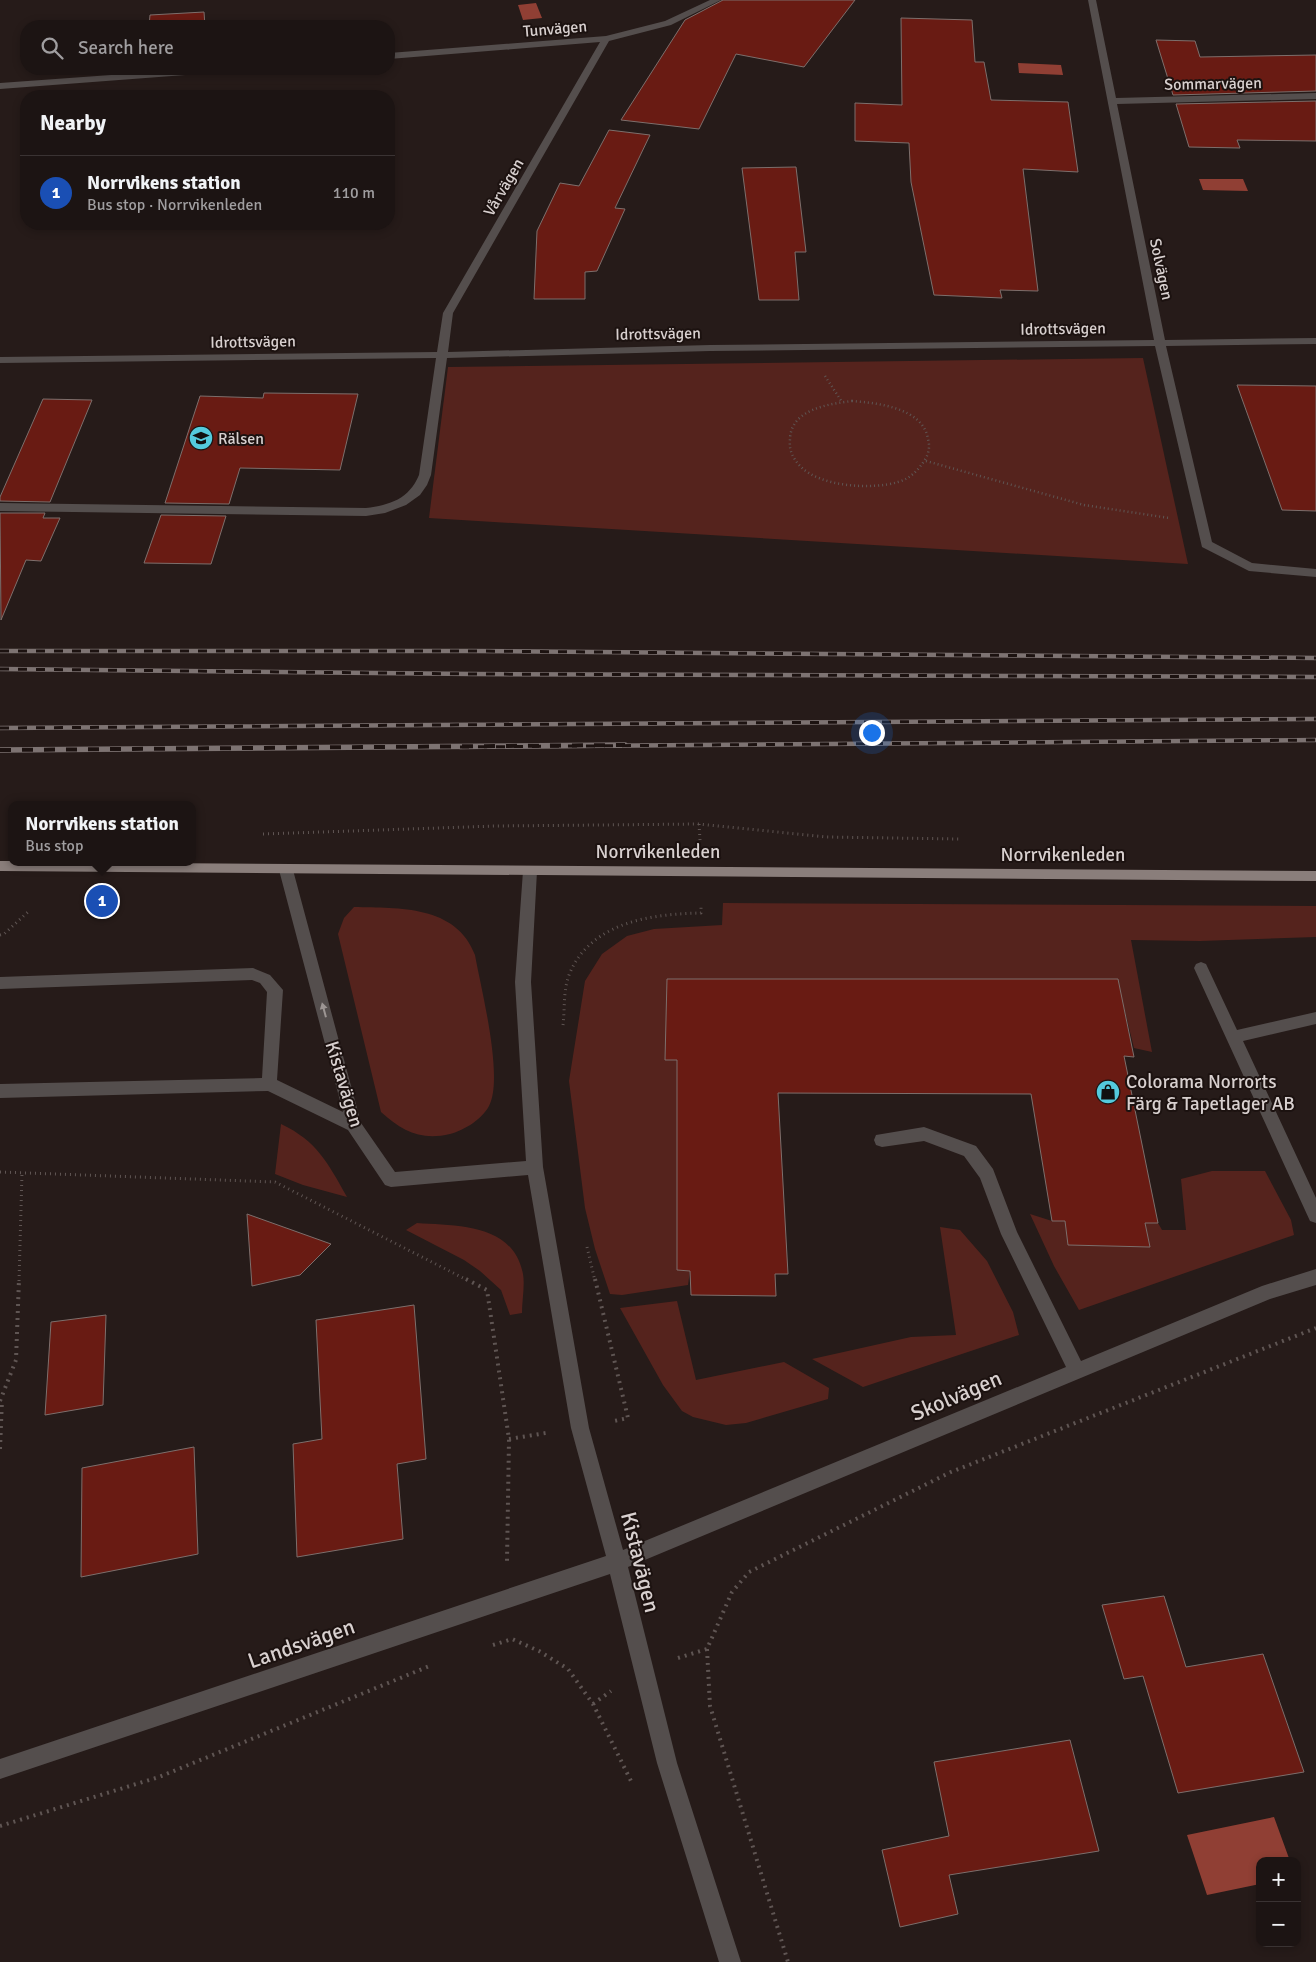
<!DOCTYPE html>
<meta charset="utf-8">
<style>
:root{--surface:#1c1413;--page:#251d1c;--text:#f1f3f6;--muted:#a09ea0;--line:#3a3333;--accent:#54cadd}
body{margin:0;font-family:Signika,sans-serif;background:var(--page);color:var(--text)}
.controls{position:absolute;right:15px;bottom:15px;display:grid;overflow:hidden;border-radius:10px;box-shadow:0 2px 8px #0003}
.controls button{width:45px;height:45px;display:grid;place-items:center;padding:0;border:0;border-bottom:1px solid var(--line);background:var(--surface);color:var(--text);font:25px sans-serif}
.you{position:absolute;left:871px;top:732px;width:18px;height:18px;margin:-12px;border:4px solid #fff;border-radius:50%;background:#1a73e8;box-shadow:0 0 0 8px #1a73e833}
.badge{display:grid;place-items:center;width:32px;height:32px;border-radius:50%;background:var(--accent);color:#fff;font-size:16px;font-weight:700}
.pin{position:absolute;translate:-50% -50%;border:2px solid #fff;box-shadow:0 1px 5px #0006}
.popup{position:absolute;left:8px;top:801px;width:188px;height:65px;box-sizing:border-box;display:grid;place-content:center;border-radius:10px;background:var(--surface);filter:drop-shadow(0 1px 4px #0005);font-size:16px;white-space:nowrap;color:var(--muted)}
.popup b{font-size:19px;color:var(--text)}
.popup::after{content:'';position:absolute;left:50%;top:100%;margin-left:-10px;border:10px solid transparent;border-top-color:var(--surface)}
.list{margin:0;padding:0;list-style:none}
h2{display:flex;justify-content:space-between;align-items:center;height:65px;margin:0;padding:0 20px;font-size:21px}
h2 small{font-size:16px;font-weight:400;color:var(--muted)}
.list li{display:grid;grid-template-columns:32px 1fr auto;gap:15px;align-items:center;box-sizing:border-box;height:75px;padding:0 20px;border-top:1px solid var(--line)}
.list b{display:block;font-size:19px;white-space:nowrap}
.list p{margin:0;font-size:16px;white-space:nowrap;color:var(--muted)}
.list em{font-size:16px;font-style:normal;color:var(--muted)}
.icon{flex:none;width:28px;height:28px;fill:none;stroke:currentColor;stroke-width:2;stroke-linecap:round;stroke-linejoin:round}
.map{position:relative;flex:none;width:1316px;height:1962px;overflow:hidden}
.search{position:absolute;background:var(--surface);box-shadow:0 2px 8px #0003;left:20px;top:20px;width:375px;height:55px;display:flex;align-items:center;gap:12px;box-sizing:border-box;padding:0 18px;border-radius:20px;color:var(--muted);font-size:19px}
.panel{position:absolute;background:var(--surface);box-shadow:0 2px 8px #0003;left:20px;top:90px;width:375px;height:140px;border-radius:20px}
.map>svg:first-child{display:block}
.green{fill:#55231d}
.water{fill:#903f34}
.building{fill:#691b13;stroke:#7d6f6c}
.lines{fill:none;stroke-linecap:round;stroke-linejoin:round}
.path-far2{stroke:#5f5553;stroke-width:2.5;stroke-dasharray:1 3;stroke-linecap:butt}
.path-far1{stroke:#5f5553;stroke-width:3;stroke-dasharray:1 4;stroke-linecap:butt}
.path{stroke:#5f5553;stroke-width:4;stroke-dasharray:2 5;stroke-linecap:butt}
.minor{fill:#544e4d;fill-rule:evenodd}
.major{fill:#8a7e7b;fill-rule:evenodd}
.rail-far1-casing{stroke:#7d7372;stroke-width:4.5}
.rail-casing{stroke:#7d7372;stroke-width:5.5}
.rail-far1{stroke:#1c1210;stroke-width:3;stroke-dasharray:9;stroke-linecap:butt}
.rail{stroke:#1c1210;stroke-width:4;stroke-dasharray:11;stroke-linecap:butt}
.oneway{fill:#9d9694}
.labels{text-anchor:middle;stroke-width:4;stroke-linejoin:round;paint-order:stroke}
.far-street-label{font-size:16px;fill:#d8d0cf;stroke:#1c1210}
.far-poi-label{font-size:16px;fill:#d8d0cf;stroke:#1c1210;text-anchor:start}
.street-label{font-size:19px;fill:#d8d0cf;stroke:#1c1210}
.poi-label{font-size:19px;fill:#d8d0cf;stroke:#1c1210;text-anchor:start}
.near-street-label{font-size:22px;fill:#d8d0cf;stroke:#1c1210}
</style>
<div class="map">
<svg width="1316" height="1962" viewBox="0 0 1316 1962">
<rect width="100%" height="100%" fill="#261b19"/>
<g class="green">
<polygon points="1143,358 1188,564 429,518 448,367"/>
<polygon points="723,903 1316,906 1316,937 1200,941 1131,940 1152,1052 1134,1048 1117,979 677,1060 677,1269 690,1271 688,1285 622,1295 610,1294 595,1249 585,1208 569,1081 585,981 602,954 627,936 654,929 722,925"/>
<path d="M354,907C399,908 456,905 475,955C481,988 504,1078 489,1106C482,1119 465,1130 450,1134C421,1141 402,1131 381,1112L338,934L344,918Z"/>
<path d="M281,1124C317,1141 328,1163 347,1197L303,1185L275,1174Z"/>
<polygon points="1212,1171 1265,1171 1291,1220 1294,1235 1079,1310 1054,1266 1030,1214 1052,1221 1065,1221 1068,1245 1150,1247 1145,1223 1158,1223 1162,1230 1186,1230 1181,1179"/>
<path d="M417,1223C457,1226 513,1223 523,1274C525,1286 522,1300 522,1313L510,1315L501,1290L480,1271L464,1260L406,1230Z"/>
<polygon points="940,1227 960,1230 987,1261 1013,1312 1019,1335 863,1387 812,1359 911,1337 956,1335"/>
<polygon points="677,1301 696,1380 784,1362 829,1388 828,1399 746,1423 726,1425 693,1417 682,1411 663,1385 620,1308"/>
</g>
<g class="water">
<polygon points="536,3 542,18 523,20 518,5"/>
<polygon points="1018,63 1061,65 1063,75 1019,73"/>
<polygon points="1199,179 1243,179 1248,191 1203,190"/>
<polygon points="1274,1817 1290,1861 1260,1861 1260,1884 1207,1895 1187,1835"/>
</g>
<g class="building">
<polygon points="723,0 855,0 804,67 736,54 699,129 621,120 685,20"/>
<polygon points="204,12 205,26 149,26 150,15"/>
<polygon points="901,18 972,20 975,62 984,62 991,100 1068,102 1078,172 1023,169 1038,291 1000,290 1002,298 934,295 911,182 909,143 855,141 855,103 902,105"/>
<polygon points="1156,40 1195,41 1200,57 1316,55 1316,91 1173,95"/>
<polygon points="1316,101 1316,141 1237,140 1240,148 1189,147 1176,104"/>
<polygon points="609,130 650,135 615,208 625,209 597,271 585,272 585,299 534,299 537,231 560,183 579,186"/>
<polygon points="796,167 806,252 795,252 799,300 759,300 742,168"/>
<polygon points="1237,385 1316,386 1316,511 1282,510"/>
<polygon points="264,393 358,394 340,470 240,468 229,504 165,503 200,396 263,398"/>
<polygon points="43,399 92,400 50,502 0,501 0,497"/>
<polygon points="0,513 45,513 43,518 60,518 41,561 26,560 1,620"/>
<polygon points="161,515 226,516 211,564 144,563"/>
<polygon points="667,979 1118,979 1134,1057 1124,1056 1158,1223 1145,1223 1150,1247 1068,1245 1065,1221 1052,1221 1031,1094 778,1093 788,1274 775,1274 776,1296 691,1295 690,1271 677,1270 677,1060 665,1060"/>
<polygon points="247,1214 331,1244 300,1275 252,1286"/>
<polygon points="414,1305 426,1459 397,1464 403,1539 297,1557 293,1444 322,1439 316,1320"/>
<polygon points="106,1315 103,1405 45,1415 51,1322"/>
<polygon points="194,1447 198,1554 81,1577 82,1468"/>
<polygon points="1164,1596 1186,1667 1263,1654 1304,1772 1178,1793 1143,1676 1124,1679 1102,1605"/>
<polygon points="1070,1740 1099,1851 949,1875 958,1914 900,1927 882,1850 949,1836 934,1762"/>
</g>
<g class="lines">
<g class="path-far2">
<polyline points="825,376 842,402"/>
<path d="M852,401C878,403 923,408 928,439C930,446 929,452 926,458C919,469 912,478 898,482C872,490 820,487 800,466C792,457 789,450 790,439C791,409 829,404 852,401Z"/>
<polyline points="926,461 1084,505 1169,518"/>
</g>
<g class="path-far1">
<polyline points="699,824 700,840"/>
<polyline points="263,834 496,826 699,824 826,837 960,839"/>
<polyline points="0,935 4,934 28,912"/>
<path d="M563,1025C565,1009 563,991 569,975C590,922 651,914 701,913V904"/>
<polyline points="0,1172 275,1182 469,1281"/>
<polyline points="587,1247 595,1281"/>
<polyline points="19,1281 22,1173"/>
</g>
<g class="path">
<polyline points="466,1279 487,1290 509,1439 507,1561"/>
<polyline points="595,1279 628,1418 614,1421"/>
<polyline points="0,1401 16,1360 19,1279"/>
<polyline points="509,1439 546,1433"/>
<polyline points="0,1449 2,1400"/>
<polyline points="493,1645 512,1639 539,1651 568,1669 593,1704 633,1785"/>
<polyline points="707,1649 710,1706 788,1962"/>
<polyline points="678,1658 707,1649 732,1592 749,1572 951,1472 1316,1328"/>
<polyline points="593,1704 611,1691"/>
<polyline points="0,1826 159,1777 432,1665"/>
</g>
<g class="minor">
<path d="M710,0H721L671,25L609,41L453,313L448,352L710,345L1154,340L1088,0H1096L1116,98L1316,93V99L1117,104L1165,340L1316,338V344L1166,346L1212,542L1252,563L1316,569V577L1249,571L1202,547L1155,346L710,351L447,358L431,475L427,485L420,495L406,505L385,513L366,516L0,511V503L366,508C390,505 409,499 419,475L436,358L0,363V357L437,352L443,313L600,42L389,59V53L606,36L665,21Z"/>
<polygon points="194,69 229,69 225,72 0,89 0,83"/>
<polygon points="286,865 291,866 293,870 361,1123 395,1172 526,1161 515,982 523,871 525,867 530,866 535,867 537,871 531,982 543,1167 589,1428 623,1550 1066,1367 1001,1234 980,1178 964,1156 924,1141 882,1147 876,1145 874,1140 876,1135 924,1127 976,1146 993,1169 1017,1232 1081,1361 1262,1286 1316,1269 1316,1285 1270,1299 628,1567 677,1763 741,1962 719,1962 657,1763 610,1574 0,1779 0,1759 606,1556 571,1428 528,1175 391,1187 385,1185 348,1130 268,1091 0,1098 0,1084 262,1078 267,992 260,983 252,980 0,989 0,977 253,968 270,975 283,990 277,1080 343,1112 279,870 281,866"/>
<polygon points="1201,962 1206,964 1237,1030 1316,1012 1316,1024 1243,1041 1316,1198 1316,1223 1310,1221 1194,968 1196,964"/>
</g>
<polygon class="major" points="0,861 12,861 12,862 1316,871 1316,881 0,871"/>
<g class="rail-far1-casing">
<g id="rail-far1">
<polyline points="0,651 472,651 1316,658"/>
<polyline points="0,669 472,674 1316,677"/>
<polyline points="0,728 1316,719"/>
<polyline points="460,747 1316,740"/>
</g>
</g>
<g class="rail-casing">
<polyline id="rail" points="0,750 625,745"/>
</g>
<use href="#rail-far1" class="rail-far1"/>
<use href="#rail" class="rail"/>
</g>
<defs><path id="oneway-solid" d="M-6-.8H1V-3.2L6.5 0L1 3.2V.8H-6Z" transform="scale(1.25)"/></defs>
<use class="oneway" href="#oneway-solid" transform="translate(324 1010) rotate(-105)"/>
<defs>
<g id="school-disc" transform="scale(1.25)"><circle r="9.5" fill="#54cadd" stroke="#1c1210"/><path d="M0-5L7-2L0 1L-7-2ZM-4 1L0 2.5L4 1V4Q0 6-4 4Z" fill="#111"/></g>
<g id="shop-disc" transform="scale(1.25)"><circle r="9.5" fill="#54cadd" stroke="#1c1210"/><path d="M-5-2.5h2.3a2.7 3.5 0 0 1 5.4 0H5L5.5 6h-11ZM-1.5-2.5h3a1.5 2.3 0 0 0-3 0Z" fill="#111"/></g>
</defs>
<g fill-rule="evenodd">
<use href="#school-disc" x="201" y="438"/>
<use href="#shop-disc" x="1108" y="1092"/>
</g>
<g class="labels">
<g class="far-street-label">
<text transform="translate(555 28) rotate(-5)" y="6">Tunvägen</text>
<text transform="translate(1213 83) rotate(-1)" y="6">Sommarvägen</text>
<text transform="translate(503 187) rotate(-60)" y="6">Vårvägen</text>
<text transform="translate(1162 269) rotate(78)" y="6">Solvägen</text>
<text transform="translate(1063 328) rotate(-1)" y="6">Idrottsvägen</text>
<text transform="translate(658 333) rotate(-1)" y="6">Idrottsvägen</text>
<text transform="translate(253 341) rotate(-1)" y="6">Idrottsvägen</text>
</g>
<g class="far-poi-label">
<text x="218" y="444">Rälsen</text>
</g>
<g class="street-label">
<text x="658" y="858">Norrvikenleden</text>
<text x="1063" y="861">Norrvikenleden</text>
<text transform="translate(345 1084) rotate(73)" y="7">Kistavägen</text>
</g>
<g class="poi-label">
<text x="1126" y="1088">Colorama Norrorts<tspan x="1126" dy="22">Färg &amp; Tapetlager AB</tspan></text>
</g>
<g class="near-street-label">
<text transform="translate(956 1395) rotate(-23)" y="8">Skolvägen</text>
<text transform="translate(641 1562) rotate(76)" y="8">Kistavägen</text>
<text transform="translate(301 1643) rotate(-19)" y="8">Landsvägen</text>
</g>
</g>
</svg>
<div class="controls">
<button>+</button>
<button>−</button>
</div>
<div class="you"></div>
<div class="pin badge" style="left:102px;top:901px;background:#1a4fb4">1</div>
<div class="popup"><b>Norrvikens station</b>Bus stop</div>
<div class="search"><svg class="icon" aria-label="search" viewBox="0 0 24 24"><circle cx="10" cy="10" r="6"/><path d="M15 15l6 6"/></svg>Search here</div>
<section class="panel">
<h2>Nearby<small></small></h2>
<ul class="list">
<li><span class="badge" style="background:#1a4fb4">1</span><div><b>Norrvikens station</b><p>Bus stop · Norrvikenleden</p></div><em>110 m</em></li>
</ul>
</section>
</div>
